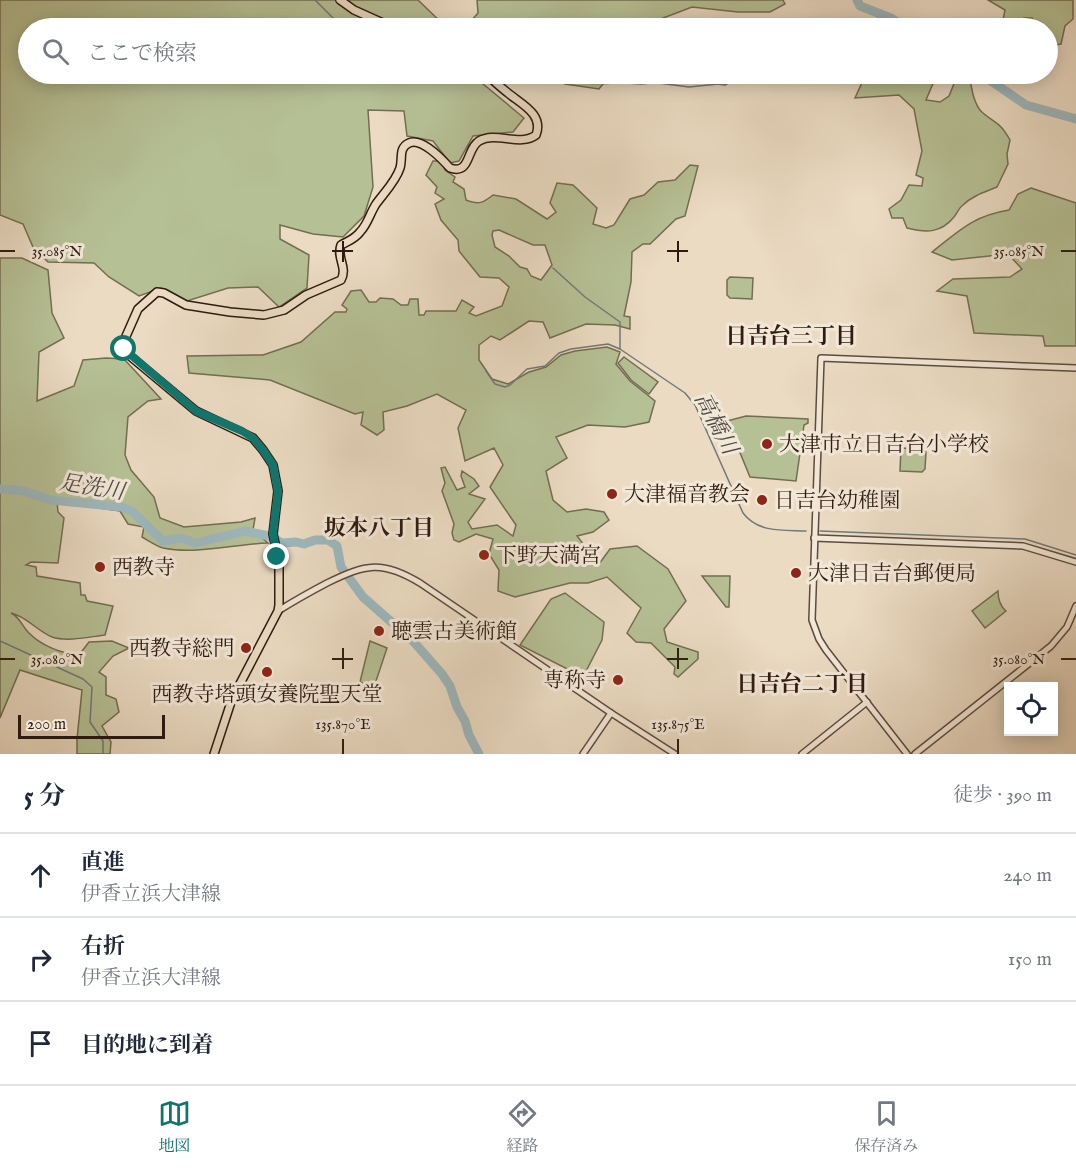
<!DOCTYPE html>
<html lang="ja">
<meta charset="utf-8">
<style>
:root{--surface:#fff;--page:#f2f2f3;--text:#1f2937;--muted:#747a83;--line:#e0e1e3;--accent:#0f766e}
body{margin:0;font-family:"IM FELL English","Noto Serif JP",serif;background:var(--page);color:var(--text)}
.controls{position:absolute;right:18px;bottom:18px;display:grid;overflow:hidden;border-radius:0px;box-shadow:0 3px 15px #0003}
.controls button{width:54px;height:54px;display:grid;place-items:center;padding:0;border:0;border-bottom:2px solid var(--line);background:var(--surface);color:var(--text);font:30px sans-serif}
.scale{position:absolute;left:18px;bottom:15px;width:147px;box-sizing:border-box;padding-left:6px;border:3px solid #2f1b10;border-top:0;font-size:16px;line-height:21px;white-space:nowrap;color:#2f1b10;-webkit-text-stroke:4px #f2e8d8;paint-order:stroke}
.stop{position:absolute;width:18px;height:18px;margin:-14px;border:4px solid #0f766e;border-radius:50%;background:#fff}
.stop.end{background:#0f766e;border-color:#fff;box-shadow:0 2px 6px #0008}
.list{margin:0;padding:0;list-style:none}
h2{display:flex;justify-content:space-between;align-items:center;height:78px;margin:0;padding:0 24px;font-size:26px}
h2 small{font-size:20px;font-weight:400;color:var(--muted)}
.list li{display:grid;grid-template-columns:39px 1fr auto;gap:18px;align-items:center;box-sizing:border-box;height:84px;padding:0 24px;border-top:2px solid var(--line)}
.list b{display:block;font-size:22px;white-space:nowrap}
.list p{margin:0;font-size:20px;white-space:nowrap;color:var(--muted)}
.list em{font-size:20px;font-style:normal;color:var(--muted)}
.icon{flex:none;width:33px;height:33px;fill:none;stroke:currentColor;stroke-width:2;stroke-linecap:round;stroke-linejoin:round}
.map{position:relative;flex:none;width:1076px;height:754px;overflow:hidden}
.search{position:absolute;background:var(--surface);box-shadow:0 3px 15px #0003;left:18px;right:18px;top:18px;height:66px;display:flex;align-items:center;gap:15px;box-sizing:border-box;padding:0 21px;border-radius:33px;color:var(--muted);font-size:22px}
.sheet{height:330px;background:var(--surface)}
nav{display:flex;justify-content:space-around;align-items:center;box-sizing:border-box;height:84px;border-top:2px solid var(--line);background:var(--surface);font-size:16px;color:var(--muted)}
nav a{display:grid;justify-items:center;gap:3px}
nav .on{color:var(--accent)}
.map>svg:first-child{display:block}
.green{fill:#b6c095;stroke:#726e52;stroke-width:1.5;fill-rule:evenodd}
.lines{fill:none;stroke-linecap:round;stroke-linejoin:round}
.stream{stroke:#717978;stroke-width:1.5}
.river{stroke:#9db8be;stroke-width:9}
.minor-casing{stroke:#5e4b3d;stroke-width:8}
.major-casing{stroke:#2f1b10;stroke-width:10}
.minor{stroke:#f2e8d8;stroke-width:5}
.major{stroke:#ebdbc3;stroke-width:7}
.route{stroke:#0f766e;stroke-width:8}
.ticks{fill:none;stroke:#2f1b10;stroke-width:2}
.poi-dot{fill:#8f2418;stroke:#f2e8d8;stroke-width:2}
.labels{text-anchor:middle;stroke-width:6;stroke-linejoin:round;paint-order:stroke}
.poi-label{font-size:21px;fill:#2f1b10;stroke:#f2e8d8;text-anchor:start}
.neighbourhood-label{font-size:22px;font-weight:bold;fill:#2f1b10;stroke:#f2e8d8}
.water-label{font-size:22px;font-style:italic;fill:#504a44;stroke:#f2e8d8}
.ticks-label{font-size:15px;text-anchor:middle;fill:#2f1b10;stroke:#f2e8d8;stroke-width:6;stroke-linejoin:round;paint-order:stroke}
</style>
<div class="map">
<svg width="1076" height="754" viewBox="0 0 1076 754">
<rect width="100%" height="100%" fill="#ebdbc3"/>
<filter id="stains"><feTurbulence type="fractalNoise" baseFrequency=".00333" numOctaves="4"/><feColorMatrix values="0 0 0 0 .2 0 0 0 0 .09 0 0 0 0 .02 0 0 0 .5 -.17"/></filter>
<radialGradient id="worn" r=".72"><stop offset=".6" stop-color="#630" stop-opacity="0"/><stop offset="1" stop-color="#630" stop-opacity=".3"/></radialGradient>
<g class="green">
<polygon points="0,0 418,0 447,28 28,28 28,74 478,74 476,78 524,118 513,132 473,136 459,161 450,163 433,141 407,136 404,111 368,110 373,187 364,216 343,237 313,234 280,225 280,239 309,255 307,288 279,307 258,287 228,288 184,302 161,288 139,296 109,277 94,263 48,262 33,247 23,224 0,215"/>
<polygon points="477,0 783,0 785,4 770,12 738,12 692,7 637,28 465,28 478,13"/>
<polygon points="988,0 1073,0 1073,19 1065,26 1061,44 1048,46 1048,28 1035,26 1032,18 1024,18 1015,28 994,28 1002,25 1005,10"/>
<polygon points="856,22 907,23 916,28 839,28 856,24"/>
<polygon points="539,74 611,74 599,89 565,84"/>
<path d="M866,74H937L926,100L940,102L949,96L958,74H970C970,85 974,106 983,113C997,125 1000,122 1010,140L1007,154L1008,164L997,187C985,192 972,196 963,205C959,208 957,213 954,217C941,233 927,233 907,228L903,218H892L889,209L901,200L909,185L922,186L923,178L916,175L922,151L914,109L899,95L855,98Z"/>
<path d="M433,161H441L445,170L455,177L453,182L464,189L466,200C479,205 483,203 493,195L516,199L547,219L556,212L550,203L557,183L573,185L597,208L593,224L606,228L614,225L630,199L644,195L658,182L675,180L690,165L698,166L685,216L676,219L650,244H643L632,252L631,282L624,316L630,317V329L615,325L586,324L550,338L543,322L529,321L500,340L491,336L479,345V360L492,379L508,384L529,372L546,367L561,355L575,351L607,347L620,352L616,364L630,381L655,401L649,422L625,427L588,425L556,437L567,458L546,471L553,500L567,512L586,509L604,512L609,520L593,532L577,536L599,564L610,549L637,546L668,569L686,601L664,629L667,642L698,652V659L678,677L674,674L675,667L651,643L636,642L627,633L641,608L607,577L588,583H570L515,597L498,591L499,570L489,554L493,539L476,534L459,542L454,540L452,533L454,524L442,491L445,483L441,468L445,467L457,490L465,487L461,476L462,471L474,479L479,486L469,494L485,499L468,522L472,529L497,525L513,536L516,525L490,487L503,465L494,448L465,461L458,428L466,410L437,394L407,406L383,412L384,430L377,435L361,425L363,412L355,414L270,380L189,373L187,356L263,355L301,342L335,312H346L347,309L342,305L351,291L361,290L369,302H376L380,298L393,299L401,305H408L410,299H418L419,315H424L426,311H456L462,300L474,307L469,313L476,316L502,306L509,287L499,278L480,277L459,251L458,240L441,220L435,204L444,199L435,193L437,187L426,175ZM499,230L533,245H545L552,265L541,280L531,276L527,269L520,267L509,256L495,247L492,235L493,231Z"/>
<path d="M1031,188L1076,203V346H1045L1043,336L974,333L967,296L937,291L953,279L1010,277L1022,269L1008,254L952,260L932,252C960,230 973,216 1009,210L1018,194Z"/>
<path d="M0,258H22L48,270L52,313L64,338L39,352L37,401L74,386L83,360L106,358L124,359L161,399L148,401L128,417L125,455L131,470L154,497L160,518L184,527L241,522L255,518L253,530L268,543C234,544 197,555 163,548C156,546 149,541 142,537L144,527L128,524L120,511L57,502L58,512L64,518L58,563L31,562L26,565L36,567L37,576L80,583L81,595H85L87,601L113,606L105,635C89,637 67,642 52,637C37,631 26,616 11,613C21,618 22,627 30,634C42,646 63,654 79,655L89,642L112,641L129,648L113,656L99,672L106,677V695L116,699L119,712L102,726L111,742L110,754H77V739L82,690L20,670L0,718Z"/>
<polygon points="730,277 753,278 752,299 730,298 727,295 727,280"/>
<polygon points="624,357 658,382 649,394 631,380 618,363"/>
<polygon points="746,416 808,419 808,423 804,425 796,481 750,477 727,421"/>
<polygon points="901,448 923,449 926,452 925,469 922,472 900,471"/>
<polygon points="702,576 730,576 729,607 726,607"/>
<path d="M998,591C998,599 1000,606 1006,611L985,628L972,611Z"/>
<polygon points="565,593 604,622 602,640 583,677 520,645 551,599"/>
<polygon points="370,641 387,648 374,687 360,682"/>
</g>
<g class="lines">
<g class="stream">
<polyline points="315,0 334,19 348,28"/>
<polyline points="858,28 876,21 880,14"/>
<path d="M552,74C576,87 601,83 627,83C635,83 643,86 651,82L689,87L718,84L725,85L736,79L778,74L802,78L806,74"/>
<path d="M553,268L585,297L620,322V349L685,393L695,405L743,513C758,533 783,530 806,531"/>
<polyline points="486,371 495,384 505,387 510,385 527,369 545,366 559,353 571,349 608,344 620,349"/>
<polyline points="820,531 1025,539 1076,555"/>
<polyline points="0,641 83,679 92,687 90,722 103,741 103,754"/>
</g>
<g class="river">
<polyline points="857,0 860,6 891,18 907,28"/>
<polyline points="946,74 958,74"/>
<polyline points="981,74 1026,105 1076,119"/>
<polyline points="0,489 24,491 51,500 122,507 133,512 163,541 181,538 196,543 245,531 269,536 282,543 296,542 304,544 315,540 328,540 337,546 341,567 363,597 413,641 442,674 450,686 457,707 465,721 469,735 479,754"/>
</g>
<g class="minor-casing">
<g id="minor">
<polyline points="814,538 1023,546 1076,562"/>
<path d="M278,611C294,601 310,592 327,583C366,564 382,560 420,583L611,713L675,754"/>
<polyline points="583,754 611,713"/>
<polyline points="802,754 867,702"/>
<polyline points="907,754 826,650 819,639 812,620 821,358 1076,368"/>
<polyline points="915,754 1051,646 1067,627 1076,606"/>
</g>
</g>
<g class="major-casing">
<g id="major">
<polyline points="340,0 354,10 394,28"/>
<path d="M214,754L232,699L278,611L279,605V562L273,534L278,491L273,465L263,450L253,438L196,411L130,356L124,349L123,343L138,309L157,292L164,293L186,305L230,312L264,315L284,310L306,295L341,280C348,267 336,258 341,245C348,241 355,239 360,232C368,224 370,213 376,204C384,193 396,181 400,168C403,159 398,148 409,143C421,137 442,159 450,168C471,175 466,149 479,141C496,131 520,147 536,135C544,114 521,104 508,93C500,87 493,80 486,74"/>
</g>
</g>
<use href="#minor" class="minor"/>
<use href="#major" class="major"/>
</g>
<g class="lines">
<polyline class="route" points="124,349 196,411 242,431 253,438 263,450 273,465 278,492 273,533 277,557"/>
</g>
<path class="ticks" d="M343,241V262M678,241V262M0,251H15M332,251H353M667,251H688M1061,251H1076M343,648V669M678,648V669M0,659H15M332,659H353M667,659H688M1061,659H1076M343,739V754M678,739V754"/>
<g class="poi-dot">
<circle cx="767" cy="444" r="6"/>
<circle cx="612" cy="494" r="6"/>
<circle cx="762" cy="500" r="6"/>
<circle cx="484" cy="555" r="6"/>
<circle cx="100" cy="567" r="6"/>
<circle cx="796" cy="573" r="6"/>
<circle cx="379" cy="631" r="6"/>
<circle cx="246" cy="648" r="6"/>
<circle cx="267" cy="672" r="6"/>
<circle cx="618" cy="680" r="6"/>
</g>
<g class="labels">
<g class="poi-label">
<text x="779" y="451">大津市立日吉台小学校</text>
<text x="624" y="501">大津福音教会</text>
<text x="774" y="507">日吉台幼稚園</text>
<text x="496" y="562">下野天満宮</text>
<text x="112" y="574">西教寺</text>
<text x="808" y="580">大津日吉台郵便局</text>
<text x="391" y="638">聴雲古美術館</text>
<text x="234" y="655" text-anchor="end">西教寺総門</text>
<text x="606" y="687" text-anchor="end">専称寺</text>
<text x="267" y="701" text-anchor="middle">西教寺塔頭安養院聖天堂</text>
</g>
<g class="neighbourhood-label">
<text x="791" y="343">日吉台三丁目</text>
<text x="379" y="535">坂本八丁目</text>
<text x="802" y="691">日吉台二丁目</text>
</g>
<g class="water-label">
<text transform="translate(717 423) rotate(62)" y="8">高橋川</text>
<text transform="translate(92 486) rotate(9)" y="8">足洗川</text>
</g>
</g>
<g class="ticks-label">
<text x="57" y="256">35.085°N</text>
<text x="1019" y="256">35.085°N</text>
<text x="57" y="664">35.080°N</text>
<text x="1019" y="664">35.080°N</text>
<text x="343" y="729">135.870°E</text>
<text x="678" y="729">135.875°E</text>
</g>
<rect width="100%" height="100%" filter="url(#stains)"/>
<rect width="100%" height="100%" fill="url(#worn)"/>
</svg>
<div class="controls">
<button><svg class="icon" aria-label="locate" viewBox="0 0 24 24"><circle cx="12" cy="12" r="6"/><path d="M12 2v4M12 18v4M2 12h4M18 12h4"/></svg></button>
</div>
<div class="scale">200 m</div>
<div class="stop" style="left:124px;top:349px"></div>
<div class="stop end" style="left:277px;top:557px"></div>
<div class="search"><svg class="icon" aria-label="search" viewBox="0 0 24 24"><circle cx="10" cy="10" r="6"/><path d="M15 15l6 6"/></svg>ここで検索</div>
</div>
<section class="sheet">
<h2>5 分<small>徒歩 · 390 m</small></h2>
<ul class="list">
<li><svg class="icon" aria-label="ahead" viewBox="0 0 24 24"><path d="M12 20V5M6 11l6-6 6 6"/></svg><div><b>直進</b><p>伊香立浜大津線</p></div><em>240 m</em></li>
<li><svg class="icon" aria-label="right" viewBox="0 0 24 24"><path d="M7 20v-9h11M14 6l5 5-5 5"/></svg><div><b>右折</b><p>伊香立浜大津線</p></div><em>150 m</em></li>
<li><svg class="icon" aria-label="arrive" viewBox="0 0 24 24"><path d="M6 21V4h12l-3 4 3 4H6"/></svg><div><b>目的地に到着</b></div></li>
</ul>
</section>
<nav>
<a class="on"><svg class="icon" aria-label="map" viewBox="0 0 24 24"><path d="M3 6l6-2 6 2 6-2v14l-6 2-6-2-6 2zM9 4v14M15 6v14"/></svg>地図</a>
<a><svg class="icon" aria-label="directions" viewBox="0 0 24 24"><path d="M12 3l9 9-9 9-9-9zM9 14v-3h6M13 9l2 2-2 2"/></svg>経路</a>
<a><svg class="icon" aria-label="saved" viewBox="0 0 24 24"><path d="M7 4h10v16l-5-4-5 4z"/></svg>保存済み</a>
</nav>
